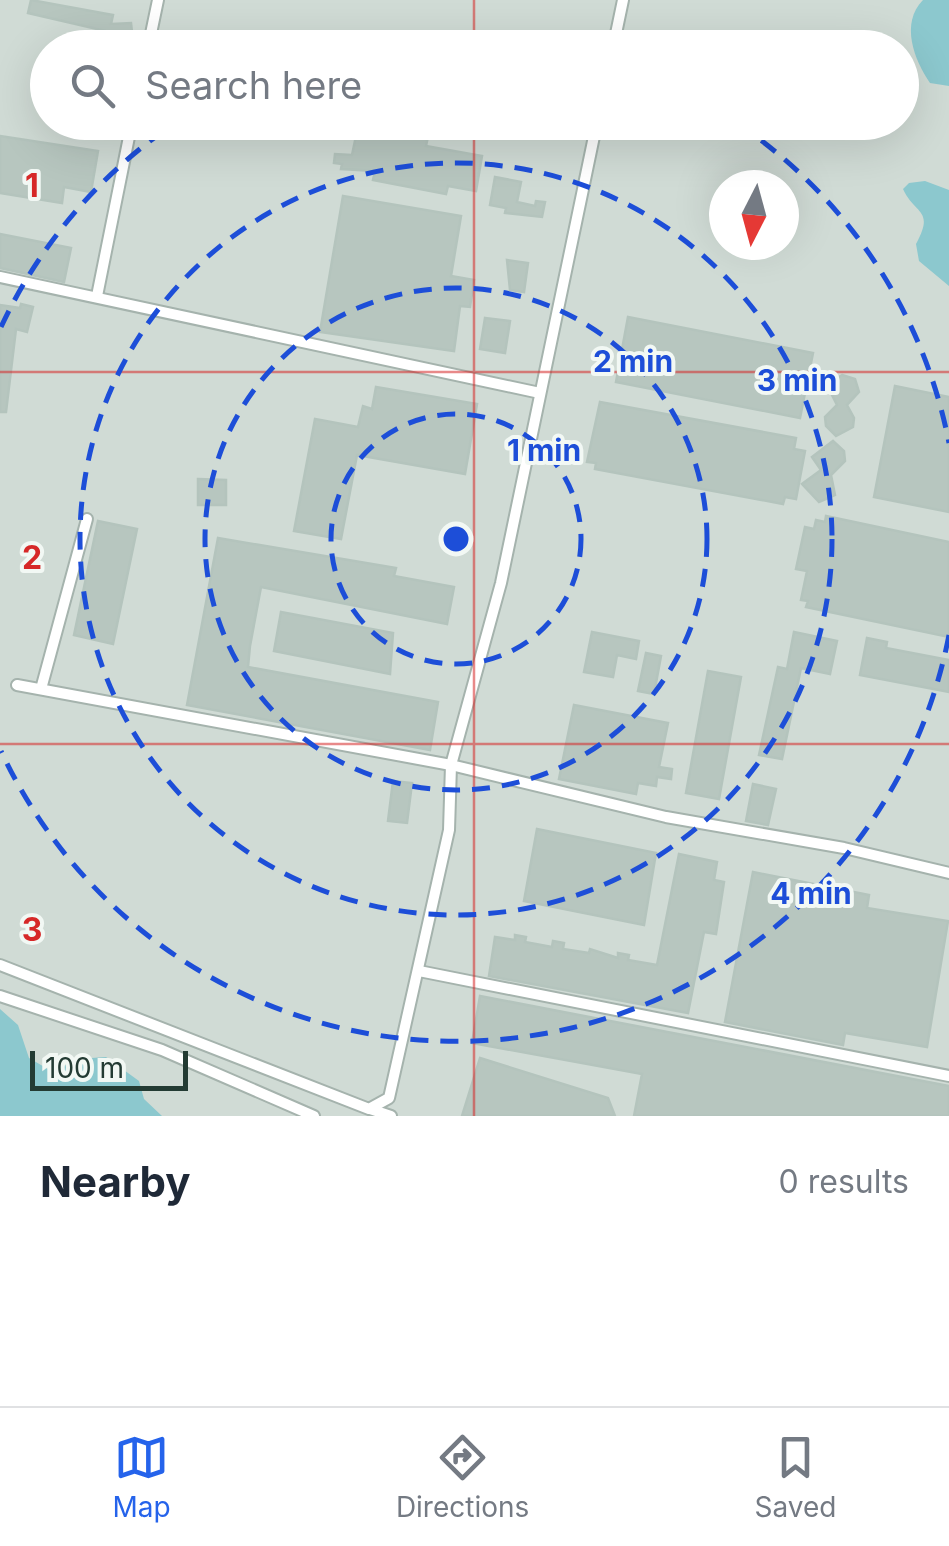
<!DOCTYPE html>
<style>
:root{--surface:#fff;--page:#f2f2f3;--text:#1f2937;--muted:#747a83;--line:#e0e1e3;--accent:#2563eb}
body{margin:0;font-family:Inter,sans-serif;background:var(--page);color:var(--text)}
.compass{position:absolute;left:709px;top:170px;width:90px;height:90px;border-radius:50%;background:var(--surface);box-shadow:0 10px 40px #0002;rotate:186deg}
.scale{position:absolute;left:30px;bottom:25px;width:158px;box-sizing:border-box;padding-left:10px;border:5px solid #233b33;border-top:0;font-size:28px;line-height:35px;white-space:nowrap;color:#233b33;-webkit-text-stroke:8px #f2f8f4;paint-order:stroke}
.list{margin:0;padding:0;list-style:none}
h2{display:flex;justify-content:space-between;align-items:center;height:130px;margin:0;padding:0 40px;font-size:42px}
h2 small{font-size:32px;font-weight:400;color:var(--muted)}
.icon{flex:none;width:55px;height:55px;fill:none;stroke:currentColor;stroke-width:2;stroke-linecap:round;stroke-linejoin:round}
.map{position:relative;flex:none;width:949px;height:1116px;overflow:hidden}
.search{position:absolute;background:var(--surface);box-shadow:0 10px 40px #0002;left:30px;right:30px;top:30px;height:110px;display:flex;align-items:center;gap:25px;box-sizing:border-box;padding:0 35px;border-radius:55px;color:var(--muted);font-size:38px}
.sheet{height:290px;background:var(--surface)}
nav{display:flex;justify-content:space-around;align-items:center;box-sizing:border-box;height:140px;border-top:2px solid var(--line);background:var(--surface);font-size:28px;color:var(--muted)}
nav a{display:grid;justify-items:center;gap:5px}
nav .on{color:var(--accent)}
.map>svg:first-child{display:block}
.built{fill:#d0dbd5;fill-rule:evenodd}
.water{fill:#8cc8ce}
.building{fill:#b7c6bf;stroke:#b4c4bd;stroke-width:2.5}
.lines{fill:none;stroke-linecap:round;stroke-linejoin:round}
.minor-casing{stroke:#a5b3ad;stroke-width:14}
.minor{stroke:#fff;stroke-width:10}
.grid{fill:none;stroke:#d62828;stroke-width:2.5;stroke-opacity:0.55}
.ring{fill:none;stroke:#1d4ed8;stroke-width:5;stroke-dasharray:18 12}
.grid-label{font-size:32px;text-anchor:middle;font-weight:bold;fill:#d62828;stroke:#f2f8f4;stroke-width:8;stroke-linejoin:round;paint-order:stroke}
.centre{fill:#1d4ed8;stroke:#f2f8f4;stroke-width:5}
.ring-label{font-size:30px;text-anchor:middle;font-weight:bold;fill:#1d4ed8;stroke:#f2f8f4;stroke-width:8;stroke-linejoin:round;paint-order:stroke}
</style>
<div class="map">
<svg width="949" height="1116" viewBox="0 0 949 1116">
<rect width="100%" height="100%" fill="#e2ebe6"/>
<path class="built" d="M0,0H949V1116H0ZM48,48H902V122H48ZM724,185H784V245H724Z"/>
<g class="water">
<path d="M923,0H949V86L930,83C914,60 900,23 923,0Z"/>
<path d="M925,181L949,190V286L919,261L916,244C935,209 915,215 903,189L909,183Z"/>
<polygon points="0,1009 18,1025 29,1058 53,1072 77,1059 106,1057 139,1081 144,1099 162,1116 0,1116"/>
</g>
<g class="building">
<polygon points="31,0 113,15 111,24 131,23 132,32 110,32 28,13"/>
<polygon points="359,122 431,122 426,146 482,156 476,191 448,186 446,194 373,180 375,171 341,169 342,164 334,163 335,154 352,155"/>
<polygon points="0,136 98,151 91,192 64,187 62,203 0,193"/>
<polygon points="495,177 521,182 517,202 535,206 536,201 545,202 542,217 505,213 506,208 490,205"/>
<polygon points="343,196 461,216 451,276 474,280 470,307 460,306 454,351 320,332"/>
<polygon points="0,234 71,248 64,282 0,268"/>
<polygon points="507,260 528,263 524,292 510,290"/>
<polygon points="21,304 33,307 27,332 16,329 6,412 0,412 0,305 20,308"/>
<polygon points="628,317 813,353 800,418 616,382"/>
<polygon points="485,318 510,321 505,353 480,349"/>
<polygon points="842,375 855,379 859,392 847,405 854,418 853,427 836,436 826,426 825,417 837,405 830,391 831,382"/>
<polygon points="895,386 949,397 949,512 874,497"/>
<polygon points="376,387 477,404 465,474 357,455 341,539 294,531 315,419 358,427 363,406 372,409"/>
<polygon points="600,402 796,438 794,449 805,451 796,499 785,497 783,504 595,469 596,463 587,462"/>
<polygon points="833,441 844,451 845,461 831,475 835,495 819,502 802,484 821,470 812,457"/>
<polygon points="198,479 226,480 226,505 198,505"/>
<polygon points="826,516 949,542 949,637 806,607 808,601 801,600 807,571 796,569 805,527 814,529 816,520 825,522"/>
<polygon points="98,521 137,529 113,644 74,635"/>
<polygon points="218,538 396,568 394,576 454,587 447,624 261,587 250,646 248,667 438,702 430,750 187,705"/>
<polygon points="281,612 393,633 390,674 274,651"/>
<polygon points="592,632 639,641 636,659 617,655 613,677 584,672"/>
<polygon points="794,632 837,641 830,674 801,668 782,759 759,755 778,667 787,669"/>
<polygon points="867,638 887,642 886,648 949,660 949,692 860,675"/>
<polygon points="646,653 661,656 654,694 638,691"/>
<polygon points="708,671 741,677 719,799 686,793"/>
<polygon points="574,705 668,723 659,767 672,769 671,779 657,777 656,786 638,783 636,794 559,779"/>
<polygon points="393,781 412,783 407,823 388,821"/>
<polygon points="753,784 776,789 768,825 746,821"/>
<polygon points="537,829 656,853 644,925 524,901"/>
<polygon points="679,854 717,862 714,880 724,882 716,934 704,932 688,1013 489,976 495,937 515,940 515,935 526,937 525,942 552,947 553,941 564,943 563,949 589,953 590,949 618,958 618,953 629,955 628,960 657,965"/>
<polygon points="753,872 869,895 867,908 948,921 927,1047 845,1033 843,1045 725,1022"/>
<polygon points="480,996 949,1086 949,1116 634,1116 642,1074 472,1043"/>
<polygon points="480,1058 608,1098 615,1116 462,1116"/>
</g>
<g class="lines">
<g class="minor-casing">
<g id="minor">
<polyline points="148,48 158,0"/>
<polyline points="613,48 623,0"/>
<polyline points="0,277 540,393"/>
<polyline points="97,296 132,122"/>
<polyline points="17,685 451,765 666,817 844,848 949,873"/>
<polyline points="41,689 87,519"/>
<polyline points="0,965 369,1109 389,1098 449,830 451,765 501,583 597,122"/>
<polyline points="419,971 949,1076"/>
<polyline points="0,996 162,1050 314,1116"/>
<polyline points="370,1109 391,1116"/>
</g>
</g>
<use href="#minor" class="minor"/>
</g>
<path class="grid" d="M474,0V48M474,122V1116M0,372H949M0,744H949"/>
<g class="ring">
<circle cx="456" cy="539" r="125"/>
<circle cx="456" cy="539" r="251"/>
<circle cx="456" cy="539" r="376"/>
<path d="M949 635A502 502 0 0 1 1 751M1 327A502 502 0 0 1 175 123M356 47A502 502 0 0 1 556 47M737 123A502 502 0 0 1 949 443"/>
</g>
<g class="grid-label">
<text x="32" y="197">1</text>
<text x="32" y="569">2</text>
<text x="32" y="941">3</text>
</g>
<circle cx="456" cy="539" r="15" class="centre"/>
<g class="ring-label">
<text x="633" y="372">2 min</text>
<text x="797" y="391">3 min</text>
<text x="544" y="461">1 min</text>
<text x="811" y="904">4 min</text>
</g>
</svg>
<svg class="compass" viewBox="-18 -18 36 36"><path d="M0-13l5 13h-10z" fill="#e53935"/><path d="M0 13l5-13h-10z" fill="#747a83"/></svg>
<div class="scale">100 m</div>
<div class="search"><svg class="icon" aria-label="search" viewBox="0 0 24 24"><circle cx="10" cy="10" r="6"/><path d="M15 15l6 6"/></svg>Search here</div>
</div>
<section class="sheet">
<h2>Nearby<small>0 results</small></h2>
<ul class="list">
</ul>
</section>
<nav>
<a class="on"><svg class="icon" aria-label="map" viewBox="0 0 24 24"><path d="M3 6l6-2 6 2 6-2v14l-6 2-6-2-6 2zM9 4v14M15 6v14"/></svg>Map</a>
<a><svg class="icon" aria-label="directions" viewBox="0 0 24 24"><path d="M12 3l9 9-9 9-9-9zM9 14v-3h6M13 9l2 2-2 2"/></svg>Directions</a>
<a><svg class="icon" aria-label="saved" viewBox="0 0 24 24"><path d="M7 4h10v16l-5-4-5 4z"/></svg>Saved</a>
</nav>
